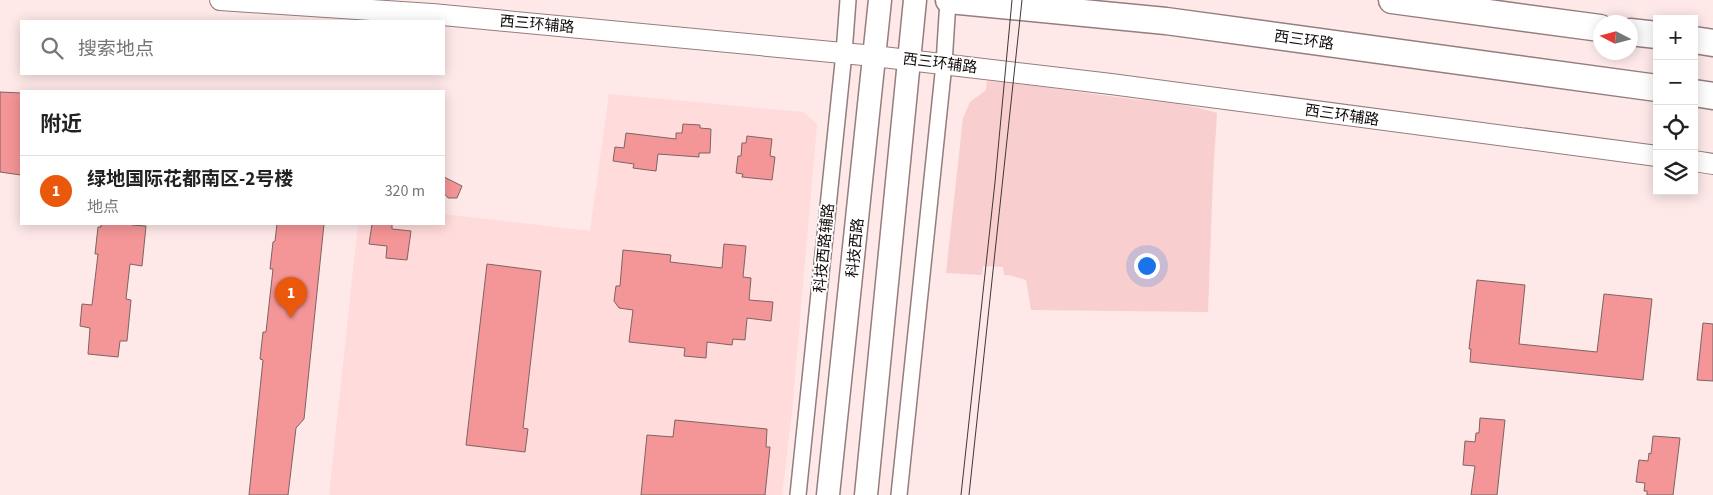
<!DOCTYPE html>
<html lang="zh">
<meta charset="utf-8">
<style>
:root{--surface:#fff;--page:#f6f6f6;--text:#222;--muted:#767676;--line:#e0e0e0;--accent:#ea580c}
body{margin:0;font-family:"Source Sans 3","Noto Sans SC",sans-serif;background:var(--page);color:var(--text)}
.controls{position:absolute;right:15px;top:15px;display:grid;overflow:hidden;border-radius:0px;box-shadow:0 2px 12px #0003}
.controls button{width:45px;height:45px;display:grid;place-items:center;padding:0;border:0;border-bottom:1px solid var(--line);background:var(--surface);color:var(--text);font:25px sans-serif}
.compass{position:absolute;left:1593px;top:15px;width:45px;height:45px;border-radius:50%;background:var(--surface);box-shadow:0 2px 12px #0003;rotate:276deg}
.you{position:absolute;left:1146px;top:265px;width:18px;height:18px;margin:-12px;border:4px solid #fff;border-radius:50%;background:#1a73e8;box-shadow:0 0 0 8px #1a73e833}
.badge{display:grid;place-items:center;width:32px;height:32px;border-radius:50%;background:var(--accent);color:#fff;font-size:16px;font-weight:700}
.pin{position:absolute;translate:-50% -41px;filter:drop-shadow(0 1px 2px #0008)}
.pin::after{content:'';position:absolute;top:26px;width:18px;height:15px;background:inherit;clip-path:polygon(0 0,100% 0,50% 100%)}
.list{margin:0;padding:0;list-style:none}
h2{display:flex;justify-content:space-between;align-items:center;height:65px;margin:0;padding:0 20px;font-size:21px}
h2 small{font-size:16px;font-weight:400;color:var(--muted)}
.list li{display:grid;grid-template-columns:32px 1fr auto;gap:15px;align-items:center;box-sizing:border-box;height:70px;padding:0 20px;border-top:1px solid var(--line)}
.list b{display:block;font-size:19px;white-space:nowrap}
.list p{margin:0;font-size:16px;white-space:nowrap;color:var(--muted)}
.list em{font-size:16px;font-style:normal;color:var(--muted)}
.icon{flex:none;width:28px;height:28px;fill:none;stroke:currentColor;stroke-width:2;stroke-linecap:round;stroke-linejoin:round}
.map{position:relative;flex:none;width:1713px;height:495px;overflow:hidden}
.search{position:absolute;background:var(--surface);box-shadow:0 2px 12px #0003;left:20px;top:20px;width:425px;height:55px;display:flex;align-items:center;gap:12px;box-sizing:border-box;padding:0 18px;border-radius:0px;color:var(--muted);font-size:19px}
.panel{position:absolute;background:var(--surface);box-shadow:0 2px 12px #0003;left:20px;top:90px;width:425px;height:135px;border-radius:0px}
.map>svg:first-child{display:block}
.built{fill:#ffdbdb}
.green{fill:#f8cece}
.building{fill:#f49597;stroke:#7b6463}
.lines{fill:none;stroke-linecap:round;stroke-linejoin:round}
.street-casing{stroke:#957d7d;stroke-width:18}
.secondary-casing{stroke:#957d7d;stroke-width:22}
.primary-casing{stroke:#957d7d;stroke-width:25}
.highway-casing{stroke:#957d7d;stroke-width:29}
.street{stroke:#fff;stroke-width:15}
.secondary{stroke:#fff;stroke-width:20}
.primary{stroke:#fff;stroke-width:22}
.highway{stroke:#fff;stroke-width:26}
.tram{stroke:#413636;stroke-width:1}
.labels{text-anchor:middle;stroke-width:4;stroke-linejoin:round;paint-order:stroke}
.street-label{font-size:15px;fill:#130b0b;stroke:#fff}
</style>
<div class="map">
<svg width="1713" height="495" viewBox="0 0 1713 495">
<rect width="100%" height="100%" fill="#fee8e8"/>
<polygon class="built" points="609,94 803,112 817,124 792,411 782,495 329,495 358,224 444,224 444,214 590,231"/>
<path class="green" d="M987,81C1036,85 1083,93 1131,99C1161,102 1189,104 1217,113L1213,176L1208,312L1031,310L1026,280C1018,278 1012,275 1004,275L1003,267L983,266L982,275L946,273L963,118L970,102L986,90Z"/>
<g class="building">
<polygon points="0,92 21,93 21,175 0,172"/>
<polygon points="683,124 700,125 700,128 711,129 710,153 699,153 699,157 658,154 656,171 633,168 634,164 613,161 615,147 624,148 626,133 676,139 676,133 682,133"/>
<polygon points="747,136 772,139 770,156 775,157 772,180 742,177 743,174 736,173 738,156 741,156 742,143 746,143"/>
<polygon points="444,177 462,186 457,198 448,198 444,193"/>
<polygon points="101,224 133,224 132,225 146,226 142,266 130,264 126,299 131,300 127,341 120,341 118,357 88,354 90,328 80,326 82,304 92,305 98,254 95,254 98,227 101,227"/>
<polygon points="277,224 324,224 304,419 296,428 288,495 249,495 263,360 260,359 263,332 266,332 273,269 270,269 273,242 275,241"/>
<polygon points="372,224 392,224 392,229 411,231 407,260 386,258 387,246 369,244"/>
<polygon points="724,244 746,246 743,277 751,278 749,300 773,302 771,321 747,318 745,340 733,339 732,345 707,342 706,358 684,356 685,348 629,342 633,310 619,308 614,301 616,286 620,286 623,250 671,255 670,262 722,268"/>
<polygon points="487,264 541,271 523,428 528,429 525,452 466,445"/>
<polygon points="1477,280 1525,285 1519,344 1597,352 1604,294 1652,299 1643,380 1470,362 1471,349 1469,349"/>
<polygon points="1703,323 1713,324 1713,381 1697,380"/>
<polygon points="1480,418 1505,420 1497,495 1471,495 1475,466 1463,465 1465,441 1475,442 1476,433 1479,433"/>
<polygon points="675,420 767,429 766,447 770,447 765,495 641,495 647,435 673,437"/>
<polygon points="1653,436 1680,438 1673,495 1647,495 1647,491 1644,491 1645,483 1636,482 1639,460 1648,461 1649,453 1651,454"/>
</g>
<g class="lines">
<g class="street-casing">
<g id="street">
<polyline points="798,495 844,53 848,0"/>
<polyline points="899,495 944,64 948,0"/>
</g>
</g>
<g class="secondary-casing">
<g id="secondary">
<polyline points="220,0 432,14 874,56 1111,84 1657,156"/>
<polyline points="1694,161 1713,164"/>
</g>
</g>
<g class="primary-casing">
<g id="primary">
<polyline points="828,495 880,0"/>
<polyline points="866,495 915,0"/>
</g>
</g>
<g class="highway-casing">
<g id="highway">
<polyline points="949,0 1166,21 1657,88"/>
<polyline points="1392,0 1600,28"/>
<polyline points="1630,32 1657,35"/>
<polyline points="1694,40 1713,43"/>
<polyline points="1694,93 1713,96"/>
</g>
</g>
<use href="#street" class="street"/>
<use href="#secondary" class="secondary"/>
<use href="#primary" class="primary"/>
<use href="#highway" class="highway"/>
<g class="tram">
<polyline points="961,495 995,182 1012,0"/>
<polyline points="969,495 1022,0"/>
</g>
</g>
<g class="labels">
<g class="street-label">
<text transform="translate(537 24) rotate(5)" y="5">西三环辅路</text>
<text transform="translate(1304 40) rotate(8)" y="5">西三环路</text>
<text transform="translate(940 63) rotate(7)" y="5">西三环辅路</text>
<text transform="translate(1342 115) rotate(8)" y="5">西三环辅路</text>
<text transform="translate(824 248) rotate(-84)" y="5">科技西路辅路</text>
<text transform="translate(855 248) rotate(-84)" y="5">科技西路</text>
</g>
</g>
</svg>
<div class="controls">
<button>+</button>
<button>−</button>
<button><svg class="icon" aria-label="locate" viewBox="0 0 24 24"><circle cx="12" cy="12" r="6"/><path d="M12 2v4M12 18v4M2 12h4M18 12h4"/></svg></button>
<button><svg class="icon" aria-label="layers" viewBox="0 0 24 24"><path d="M12 4l9 5-9 5-9-5zM3 14l9 5 9-5"/></svg></button>
</div>
<svg class="compass" viewBox="-18 -18 36 36"><path d="M0-13l5 13h-10z" fill="#e53935"/><path d="M0 13l5-13h-10z" fill="#767676"/></svg>
<div class="you"></div>
<div class="pin badge" style="left:291px;top:318px">1</div>
<div class="search"><svg class="icon" aria-label="search" viewBox="0 0 24 24"><circle cx="10" cy="10" r="6"/><path d="M15 15l6 6"/></svg>搜索地点</div>
<section class="panel">
<h2>附近<small></small></h2>
<ul class="list">
<li><span class="badge">1</span><div><b>绿地国际花都南区-2号楼</b><p>地点</p></div><em>320 m</em></li>
</ul>
</section>
</div>
